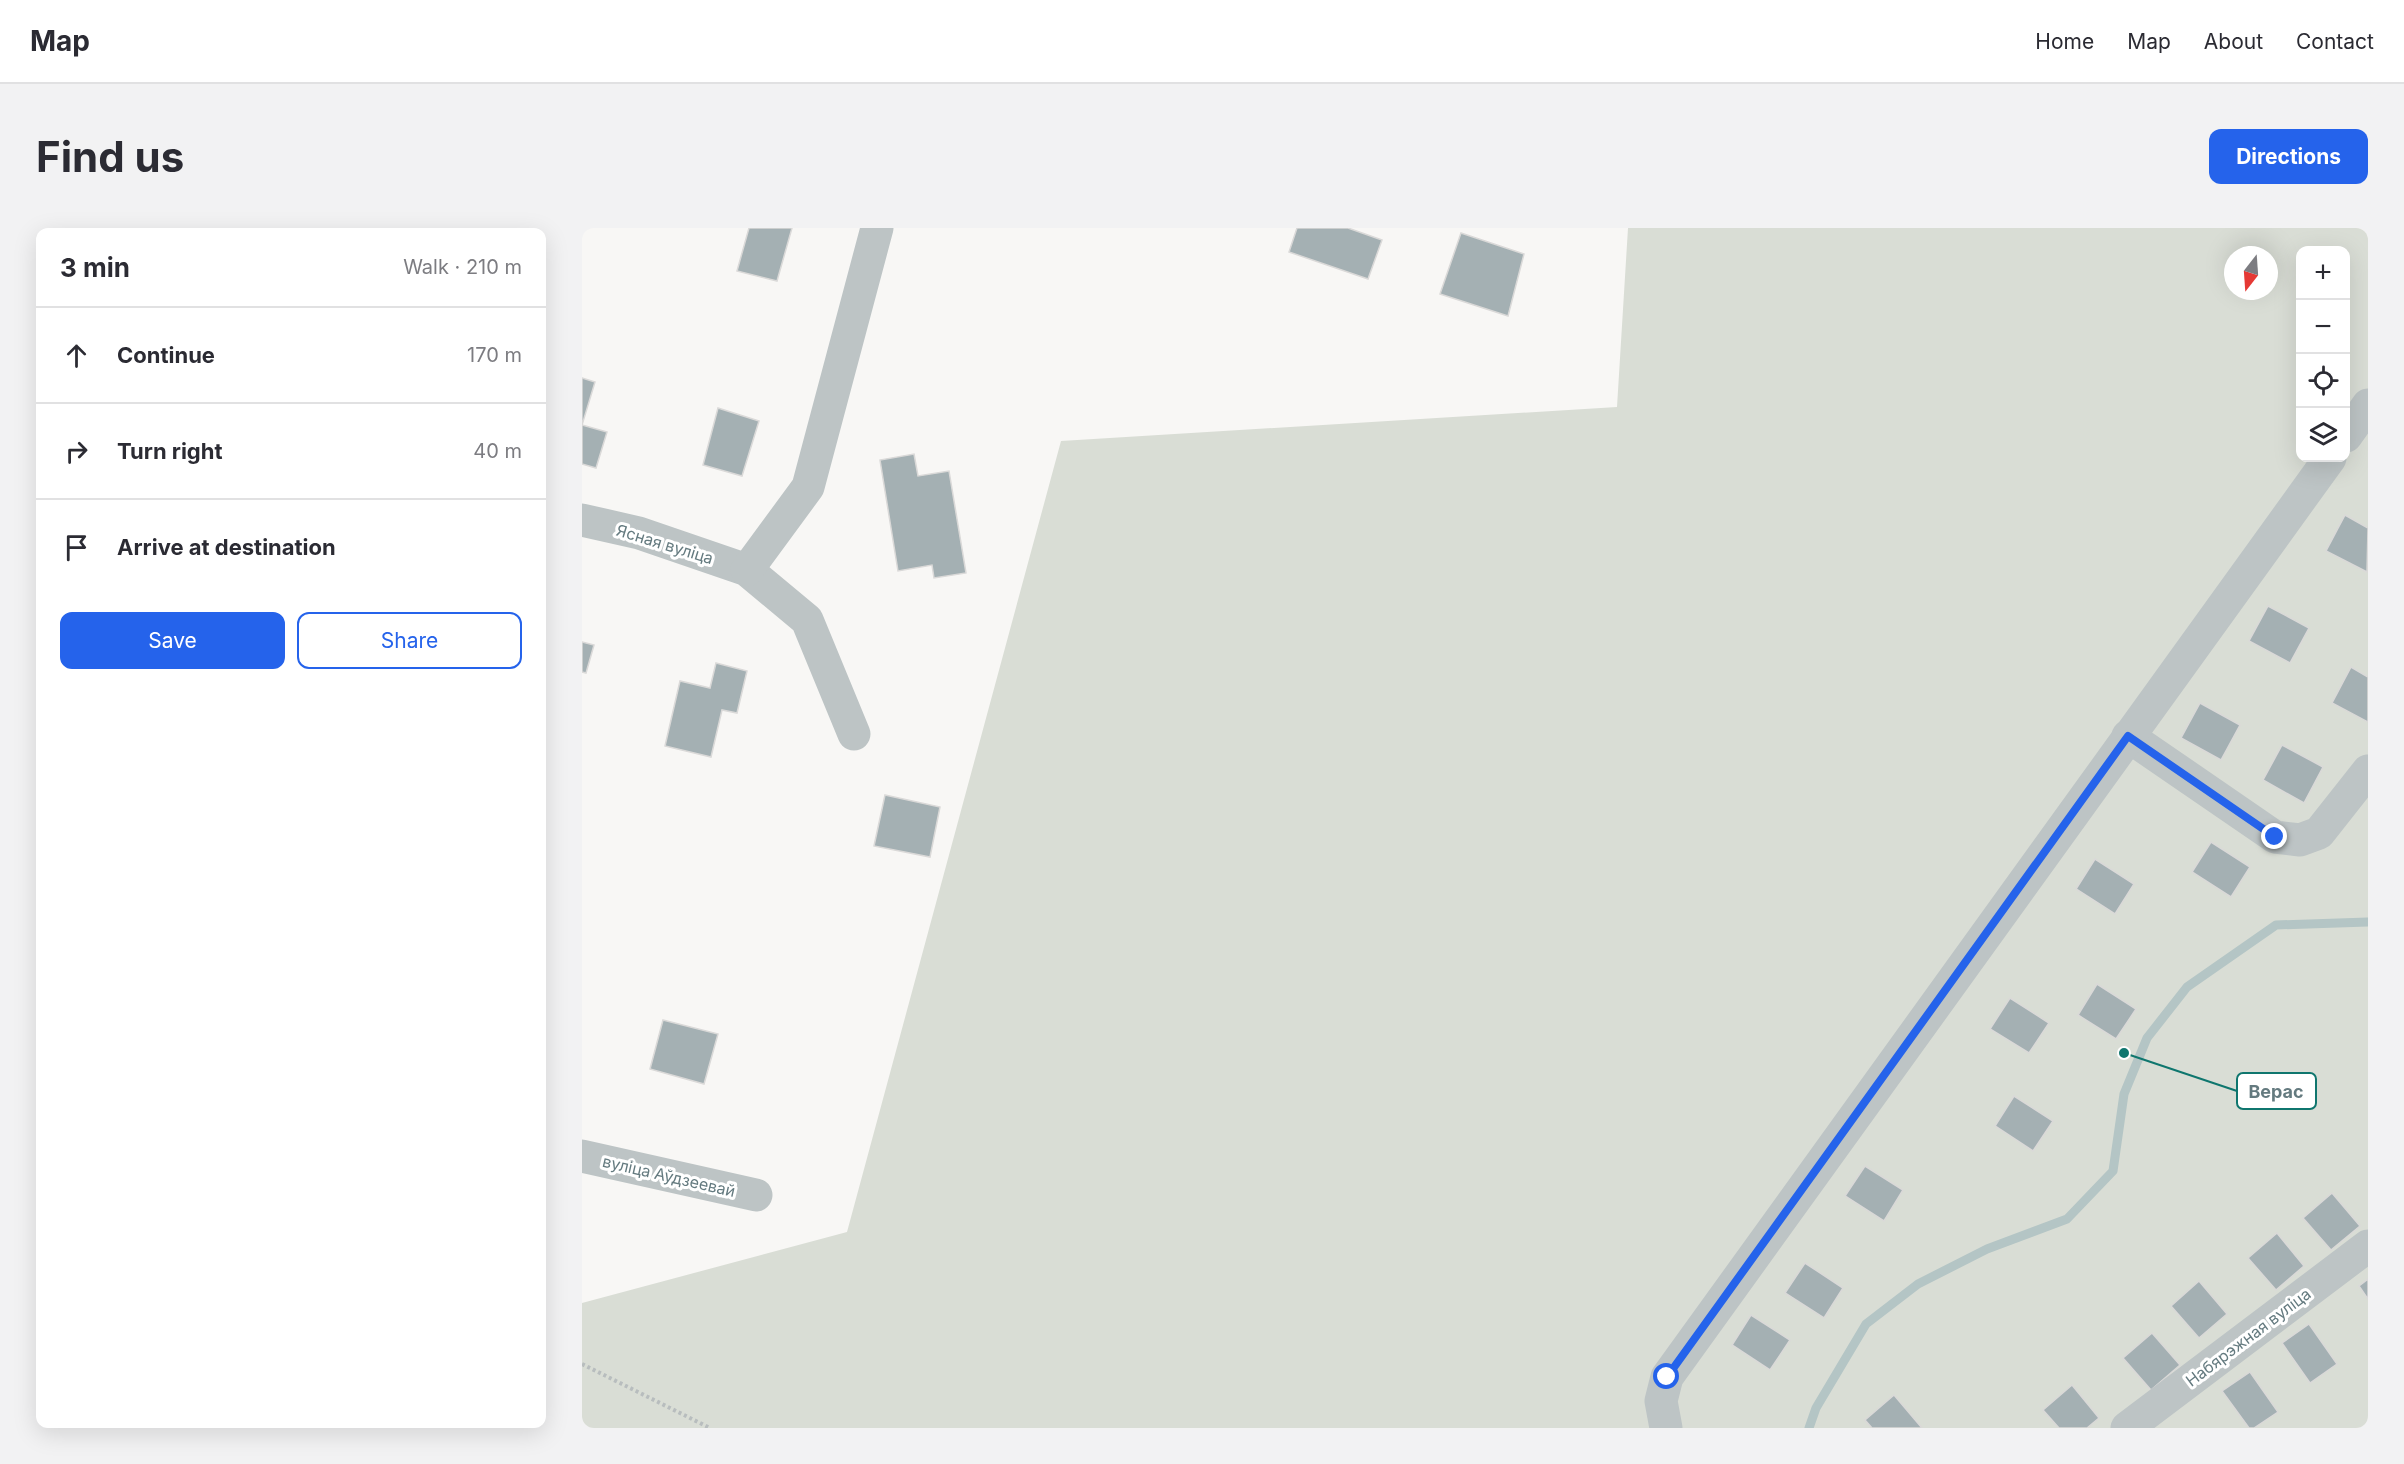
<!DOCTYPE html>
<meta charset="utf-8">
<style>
:root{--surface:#fff;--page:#f2f2f3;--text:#2b2b33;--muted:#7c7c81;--line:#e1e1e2;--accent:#2563eb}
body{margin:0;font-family:Inter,sans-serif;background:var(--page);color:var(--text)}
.controls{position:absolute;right:18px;top:18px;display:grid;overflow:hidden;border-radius:12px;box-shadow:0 6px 24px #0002}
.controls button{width:54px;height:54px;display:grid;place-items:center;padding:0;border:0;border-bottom:2px solid var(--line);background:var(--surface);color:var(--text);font:30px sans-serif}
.compass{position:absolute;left:1642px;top:18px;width:54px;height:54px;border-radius:50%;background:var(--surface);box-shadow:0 6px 24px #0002;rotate:197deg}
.stop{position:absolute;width:18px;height:18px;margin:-14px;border:4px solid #2563eb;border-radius:50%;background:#fff}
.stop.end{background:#2563eb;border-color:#fff;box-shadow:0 2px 6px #0008}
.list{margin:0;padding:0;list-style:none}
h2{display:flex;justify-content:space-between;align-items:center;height:78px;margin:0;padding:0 24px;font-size:26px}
h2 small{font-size:20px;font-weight:400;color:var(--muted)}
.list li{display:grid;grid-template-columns:39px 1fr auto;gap:18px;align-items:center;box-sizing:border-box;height:96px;padding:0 24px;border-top:2px solid var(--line)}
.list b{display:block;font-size:22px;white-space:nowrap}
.list em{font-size:20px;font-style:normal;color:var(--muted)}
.actions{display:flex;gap:12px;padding:18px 24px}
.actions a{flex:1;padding:14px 0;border:2px solid var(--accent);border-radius:12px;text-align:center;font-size:21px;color:var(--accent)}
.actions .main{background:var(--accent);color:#fff}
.icon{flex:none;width:33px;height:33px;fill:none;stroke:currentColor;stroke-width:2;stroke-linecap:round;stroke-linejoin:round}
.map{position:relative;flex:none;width:1786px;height:1200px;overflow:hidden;border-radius:12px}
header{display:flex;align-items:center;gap:36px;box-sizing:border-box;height:84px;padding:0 30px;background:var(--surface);border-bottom:2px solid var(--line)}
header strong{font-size:28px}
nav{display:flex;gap:33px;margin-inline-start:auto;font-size:21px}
.intro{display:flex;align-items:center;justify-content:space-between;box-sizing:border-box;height:144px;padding:0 36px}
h1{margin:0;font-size:42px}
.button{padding:15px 27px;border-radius:12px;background:var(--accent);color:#fff;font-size:21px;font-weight:700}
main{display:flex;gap:36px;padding:0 36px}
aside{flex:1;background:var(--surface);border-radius:12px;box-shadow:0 6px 24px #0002}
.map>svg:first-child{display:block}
.green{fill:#d9ddd5;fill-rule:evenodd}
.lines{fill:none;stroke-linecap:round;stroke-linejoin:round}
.stream{stroke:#b4c5c5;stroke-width:9}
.building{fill:#a4b0b3;stroke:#dad9d8;stroke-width:1.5}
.path{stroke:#b8bdbe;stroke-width:4;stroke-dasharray:3 3;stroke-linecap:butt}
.minor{stroke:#bdc4c5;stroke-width:33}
.route{stroke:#2563eb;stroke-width:8}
.labels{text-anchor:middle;stroke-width:6;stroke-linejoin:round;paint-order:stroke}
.street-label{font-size:16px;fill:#647a7f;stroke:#fff}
.leader{fill:none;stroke:#0f766e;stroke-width:2}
.callout-dot{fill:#0f766e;stroke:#fff;stroke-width:2}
.callout{fill:#fff;stroke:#0f766e;stroke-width:2}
.callout-label{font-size:18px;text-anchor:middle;font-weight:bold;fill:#647a7f}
</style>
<header>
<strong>Map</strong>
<nav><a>Home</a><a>Map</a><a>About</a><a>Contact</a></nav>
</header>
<div class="intro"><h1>Find us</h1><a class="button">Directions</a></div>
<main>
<aside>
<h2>3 min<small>Walk · 210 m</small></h2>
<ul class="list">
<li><svg class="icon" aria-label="ahead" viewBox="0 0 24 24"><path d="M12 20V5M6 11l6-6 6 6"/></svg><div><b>Continue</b></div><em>170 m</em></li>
<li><svg class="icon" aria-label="right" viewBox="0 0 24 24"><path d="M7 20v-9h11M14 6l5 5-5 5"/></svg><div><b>Turn right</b></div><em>40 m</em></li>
<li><svg class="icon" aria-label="arrive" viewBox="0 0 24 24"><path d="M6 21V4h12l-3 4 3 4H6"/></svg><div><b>Arrive at destination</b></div></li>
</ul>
<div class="actions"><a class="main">Save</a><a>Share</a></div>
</aside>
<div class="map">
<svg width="1786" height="1200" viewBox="0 0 1786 1200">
<rect width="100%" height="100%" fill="#f8f7f5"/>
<path class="green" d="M1046,0H1786V1200H0V1075L265,1004L479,213L1035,179ZM1718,22H1764V230H1718ZM1651,27H1687V63H1651Z"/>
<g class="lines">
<polyline class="stream" points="1227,1200 1234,1180 1284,1096 1336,1056 1405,1021 1485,991 1531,943 1542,866 1565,810 1605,759 1694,697 1786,694"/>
</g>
<g class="building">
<polygon points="167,0 210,0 195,53 155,43"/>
<polygon points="715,0 766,0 800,12 786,51 707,24"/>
<polygon points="879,5 942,26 926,88 858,66"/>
<polygon points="0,150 13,154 0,197 25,204 14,240 0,236"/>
<polygon points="136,180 177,193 160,248 121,237"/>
<polygon points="332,226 336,248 367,243 384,345 352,350 350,337 316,343 298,232"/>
<polygon points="1763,287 1786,300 1785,344 1744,323"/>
<polygon points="1686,378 1727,400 1708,435 1667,413"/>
<polygon points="0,414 12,417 4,445 0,444"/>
<polygon points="134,435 165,443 155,485 140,482 129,529 83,518 98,453 128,460"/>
<polygon points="1769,439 1786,449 1786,494 1750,475"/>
<polygon points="1618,475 1658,497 1639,532 1599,510"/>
<polygon points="1700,517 1741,539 1722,575 1681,552"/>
<polygon points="303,567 358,579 348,629 292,618"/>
<polygon points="1629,614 1668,639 1649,669 1610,644"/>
<polygon points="1513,631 1552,656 1533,686 1494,661"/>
<polygon points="1515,756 1554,781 1534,811 1496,787"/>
<polygon points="1428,770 1467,795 1447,825 1408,801"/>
<polygon points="81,792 136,806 122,856 68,841"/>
<polygon points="1432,868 1471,893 1451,923 1413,898"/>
<polygon points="1283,938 1321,962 1302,993 1263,968"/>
<polygon points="1750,965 1778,998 1749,1022 1721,990"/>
<polygon points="1695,1005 1722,1038 1694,1062 1666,1030"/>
<polygon points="1223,1035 1261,1060 1242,1090 1203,1065"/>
<polygon points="1786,1051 1786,1071 1777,1058"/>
<polygon points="1617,1053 1645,1086 1617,1110 1589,1078"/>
<polygon points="1169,1087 1208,1112 1188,1142 1150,1117"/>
<polygon points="1727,1096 1755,1136 1728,1155 1700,1115"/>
<polygon points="1570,1105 1598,1137 1569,1162 1541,1130"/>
<polygon points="1668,1144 1696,1184 1672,1200 1667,1200 1640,1163"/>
<polygon points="1490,1157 1517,1190 1505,1200 1477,1200 1461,1182"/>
<polygon points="1312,1167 1340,1200 1290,1200 1283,1192"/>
</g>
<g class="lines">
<polyline class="path" points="0,1136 128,1200"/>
<g class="minor">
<polyline points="1764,208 1786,177"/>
<polyline points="0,292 57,305 165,342 225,392 272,506"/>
<polyline points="165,342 226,259 295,0"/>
<polyline points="1546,508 1693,609 1718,612 1737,605 1786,543"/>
<polyline points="0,928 174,967"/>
<polyline points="1084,1200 1079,1173 1085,1149 1748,230"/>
<polyline points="1545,1200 1786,1018"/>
</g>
</g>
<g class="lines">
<polyline class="route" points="1085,1149 1546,508 1693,609"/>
</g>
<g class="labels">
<g class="street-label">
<text transform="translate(83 316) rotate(17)" y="6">Ясная вуліца</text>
<text transform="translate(87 948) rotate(13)" y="6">вуліца Аўдзеевай</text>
<text transform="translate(1666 1109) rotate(-37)" y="6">Набярэжная вуліца</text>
</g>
</g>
<path class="leader" d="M1542 825L1655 863"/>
<circle class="callout-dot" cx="1542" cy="825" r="6"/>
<rect class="callout" x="1655" y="845" width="79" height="36" rx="6"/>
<g class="callout-label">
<text x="1694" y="870">Верас</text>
</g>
</svg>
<div class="controls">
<button>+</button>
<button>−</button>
<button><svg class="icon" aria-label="locate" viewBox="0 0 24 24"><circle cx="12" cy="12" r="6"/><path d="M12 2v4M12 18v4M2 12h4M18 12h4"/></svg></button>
<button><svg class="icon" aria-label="layers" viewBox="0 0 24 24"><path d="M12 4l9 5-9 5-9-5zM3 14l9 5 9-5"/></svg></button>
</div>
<svg class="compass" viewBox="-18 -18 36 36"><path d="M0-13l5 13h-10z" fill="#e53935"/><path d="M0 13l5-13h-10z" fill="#7c7c81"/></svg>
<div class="stop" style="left:1085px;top:1149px"></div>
<div class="stop end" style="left:1693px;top:609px"></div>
</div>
</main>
